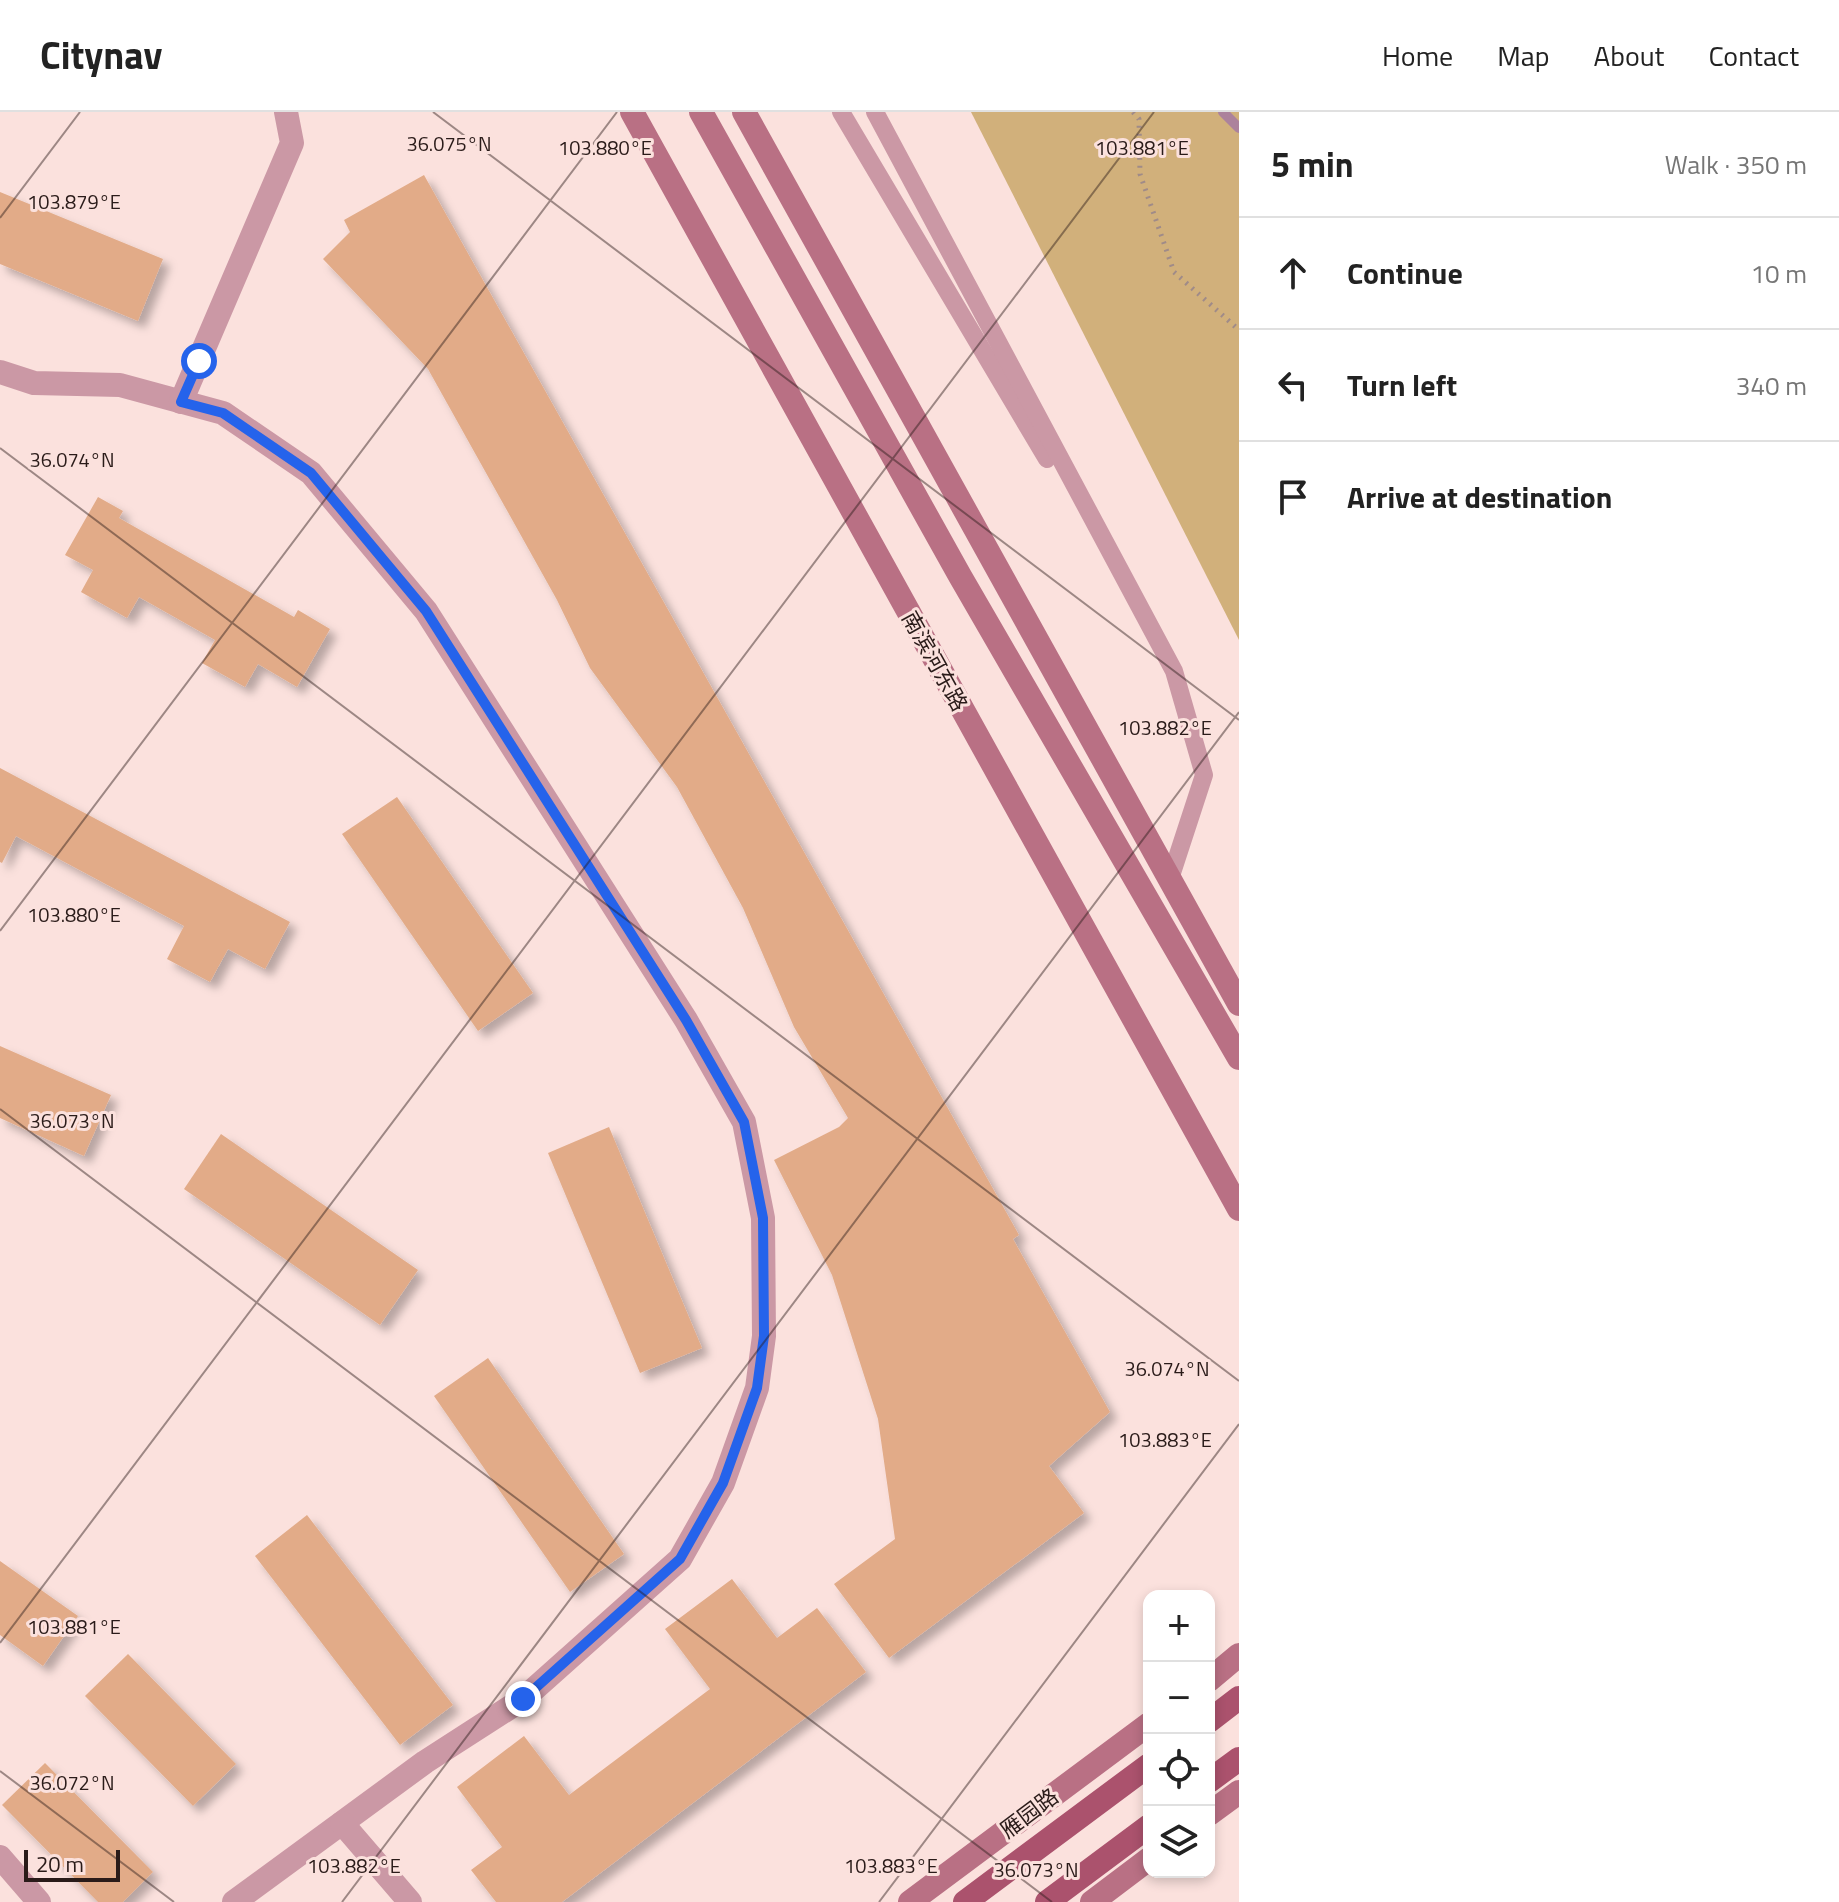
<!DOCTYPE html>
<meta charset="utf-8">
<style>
:root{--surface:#fff;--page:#f6f6f6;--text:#222;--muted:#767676;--line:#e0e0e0}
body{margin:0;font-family:"Titillium Web","Noto Sans SC",sans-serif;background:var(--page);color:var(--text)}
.controls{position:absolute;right:24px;bottom:24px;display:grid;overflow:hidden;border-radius:16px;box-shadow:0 4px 12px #0003}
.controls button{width:72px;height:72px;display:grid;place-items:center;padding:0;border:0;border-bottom:2px solid var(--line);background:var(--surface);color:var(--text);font:40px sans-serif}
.scale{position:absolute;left:24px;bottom:20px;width:96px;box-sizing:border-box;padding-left:8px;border:4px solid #2a1b19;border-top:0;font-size:22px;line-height:28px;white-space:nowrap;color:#2a1b19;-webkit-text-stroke:6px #fbe1dd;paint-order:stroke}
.stop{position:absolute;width:24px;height:24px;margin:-18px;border:6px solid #2563eb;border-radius:50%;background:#fff}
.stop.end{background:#2563eb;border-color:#fff;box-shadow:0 2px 8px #0008}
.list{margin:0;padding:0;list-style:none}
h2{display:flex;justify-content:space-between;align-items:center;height:104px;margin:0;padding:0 32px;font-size:34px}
h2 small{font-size:26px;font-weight:400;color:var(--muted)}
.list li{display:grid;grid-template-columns:52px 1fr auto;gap:24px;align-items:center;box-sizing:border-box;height:112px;padding:0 32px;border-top:2px solid var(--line)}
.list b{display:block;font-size:30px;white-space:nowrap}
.list em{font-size:26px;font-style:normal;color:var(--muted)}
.icon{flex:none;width:44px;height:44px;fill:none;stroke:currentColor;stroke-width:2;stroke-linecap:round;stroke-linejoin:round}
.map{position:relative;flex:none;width:1239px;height:1790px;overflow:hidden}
header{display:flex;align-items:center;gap:48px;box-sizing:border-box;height:112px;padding:0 40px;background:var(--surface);border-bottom:2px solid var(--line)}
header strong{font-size:38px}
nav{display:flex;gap:44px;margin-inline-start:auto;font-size:28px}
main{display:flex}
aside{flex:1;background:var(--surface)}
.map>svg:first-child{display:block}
.green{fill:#d1b07b}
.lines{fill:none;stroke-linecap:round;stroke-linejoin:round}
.stream{stroke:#ac829c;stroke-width:10}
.building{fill:#e2ab88;filter:url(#shadow)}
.path{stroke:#a08b88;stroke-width:5;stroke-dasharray:2 6;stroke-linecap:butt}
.service{stroke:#cb98a5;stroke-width:18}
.minor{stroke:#cb98a5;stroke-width:24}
.secondary{stroke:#b97084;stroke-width:24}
.primary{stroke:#ab526d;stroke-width:24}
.route{stroke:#2563eb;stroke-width:10}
.ticks{fill:none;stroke:#2a1b19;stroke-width:2;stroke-opacity:0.45}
.labels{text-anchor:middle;stroke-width:6;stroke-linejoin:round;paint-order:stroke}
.street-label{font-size:22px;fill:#2a1b19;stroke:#fbe1dd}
.ticks-label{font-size:20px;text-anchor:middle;fill:#2a1b19;stroke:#fbe1dd;stroke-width:6;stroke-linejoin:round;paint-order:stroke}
</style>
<header>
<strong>Citynav</strong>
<nav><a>Home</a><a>Map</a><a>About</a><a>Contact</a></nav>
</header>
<main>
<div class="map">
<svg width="1239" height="1790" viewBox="0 0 1239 1790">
<defs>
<filter id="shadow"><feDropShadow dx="7" dy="7" stdDeviation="4" flood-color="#0004"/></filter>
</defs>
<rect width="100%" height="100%" fill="#fbe1dd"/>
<polygon class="green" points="971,0 1239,0 1239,528"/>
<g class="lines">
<polyline class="stream" points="1223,0 1239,16"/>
</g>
<g class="building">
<polygon points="424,63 1019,1123 1013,1127 1110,1300 1049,1354 1084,1401 889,1546 834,1472 895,1427 878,1307 832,1163 774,1048 839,1015 848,1006 794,915 743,796 677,675 590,556 557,488 428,257 323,147 350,120 344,108"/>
<polygon points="0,80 163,147 138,209 0,152"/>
<polygon points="98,385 123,399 119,406 294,505 298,498 330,517 297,575 258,552 245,575 202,551 215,528 139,485 127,506 81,480 93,458 65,443"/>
<polygon points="0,656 290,810 265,857 228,837 210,870 167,847 184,814 16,724 2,751 0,750"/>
<polygon points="397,685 533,881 478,919 342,722"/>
<polygon points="0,934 111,983 84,1044 0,1006"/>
<polygon points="609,1015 702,1236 640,1261 548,1041"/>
<polygon points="221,1022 418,1158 380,1213 184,1077"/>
<polygon points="488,1246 624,1442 570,1480 434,1284"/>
<polygon points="307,1403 453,1593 400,1633 255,1444"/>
<polygon points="0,1449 78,1504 43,1554 0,1523"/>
<polygon points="732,1467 777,1526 817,1496 866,1560 562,1790 496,1790 471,1758 502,1735 457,1675 524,1624 569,1683 710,1577 665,1517"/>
<polygon points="128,1542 236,1652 193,1694 85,1584"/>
<polygon points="45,1651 153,1760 123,1790 98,1790 2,1693"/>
</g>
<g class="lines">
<polyline class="path" points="1133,0 1139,7 1140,62 1174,160 1239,218"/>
<g class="service">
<polyline points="841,0 1047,347"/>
<polyline points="875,0 1174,559 1204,663 1170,767"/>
</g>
<g class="minor">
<polyline points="0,260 34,271 120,273 223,301 311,361 426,499 686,908 744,1010 763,1106 764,1224 757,1276 723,1371 680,1447 523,1587 425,1650 234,1790"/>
<polyline points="181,290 292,31 286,0"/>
<polyline points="342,1711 410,1790"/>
<polyline points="0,1745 39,1790"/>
</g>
<g class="secondary">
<polyline points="632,0 1239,1097"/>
<polyline points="701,0 960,464 1239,946"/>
<polyline points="744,0 1239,892"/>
<polyline points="1209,1568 1239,1543"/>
<polyline points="1209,1702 1239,1680"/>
<polyline points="910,1790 1149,1612"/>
<polyline points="1092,1790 1149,1747"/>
</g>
<g class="primary">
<polyline points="1209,1609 1239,1586"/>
<polyline points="1209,1669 1239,1647"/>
<polyline points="965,1790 1149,1653"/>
<polyline points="1047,1790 1149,1714"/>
</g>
</g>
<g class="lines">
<polyline class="route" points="199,249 181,290 223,301 311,361 426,499 686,908 744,1010 763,1106 764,1224 757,1276 723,1371 680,1447 523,1587"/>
</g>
<path class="ticks" d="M433,0L1239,608M0,106L80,0M0,336L1239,1269M0,819L617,0M0,997L1052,1790M0,1531L1154,0M0,1659L174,1790M342,1790L1239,600M879,1790L1239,1312"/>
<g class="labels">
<g class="street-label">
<text transform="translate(935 549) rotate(61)" y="8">南滨河东路</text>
<text transform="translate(1029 1701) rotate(-37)" y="8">雁园路</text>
</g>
</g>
<g class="ticks-label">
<text x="449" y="39">36.075°N</text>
<text x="605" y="43">103.880°E</text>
<text x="1142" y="43">103.881°E</text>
<text x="74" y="97">103.879°E</text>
<text x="72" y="355">36.074°N</text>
<text x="1165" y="623">103.882°E</text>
<text x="74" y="810">103.880°E</text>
<text x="72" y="1016">36.073°N</text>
<text x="1167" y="1264">36.074°N</text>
<text x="1165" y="1335">103.883°E</text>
<text x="74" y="1522">103.881°E</text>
<text x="72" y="1678">36.072°N</text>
<text x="354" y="1761">103.882°E</text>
<text x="891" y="1761">103.883°E</text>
<text x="1036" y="1765">36.073°N</text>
</g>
</svg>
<div class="controls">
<button>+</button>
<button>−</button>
<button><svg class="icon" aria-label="locate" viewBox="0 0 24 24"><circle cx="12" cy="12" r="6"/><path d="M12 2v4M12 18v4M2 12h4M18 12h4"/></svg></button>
<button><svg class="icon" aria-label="layers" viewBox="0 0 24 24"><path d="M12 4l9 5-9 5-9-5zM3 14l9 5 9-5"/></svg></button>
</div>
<div class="scale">20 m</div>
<div class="stop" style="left:199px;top:249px"></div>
<div class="stop end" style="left:523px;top:1587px"></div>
</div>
<aside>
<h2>5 min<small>Walk · 350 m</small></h2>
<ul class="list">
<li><svg class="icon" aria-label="ahead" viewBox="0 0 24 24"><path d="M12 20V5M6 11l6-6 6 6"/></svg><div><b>Continue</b></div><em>10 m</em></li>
<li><svg class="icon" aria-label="left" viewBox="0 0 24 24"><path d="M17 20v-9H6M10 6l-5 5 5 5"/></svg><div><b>Turn left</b></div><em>340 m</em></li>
<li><svg class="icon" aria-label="arrive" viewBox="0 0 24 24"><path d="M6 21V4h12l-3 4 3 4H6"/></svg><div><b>Arrive at destination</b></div></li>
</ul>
</aside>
</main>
